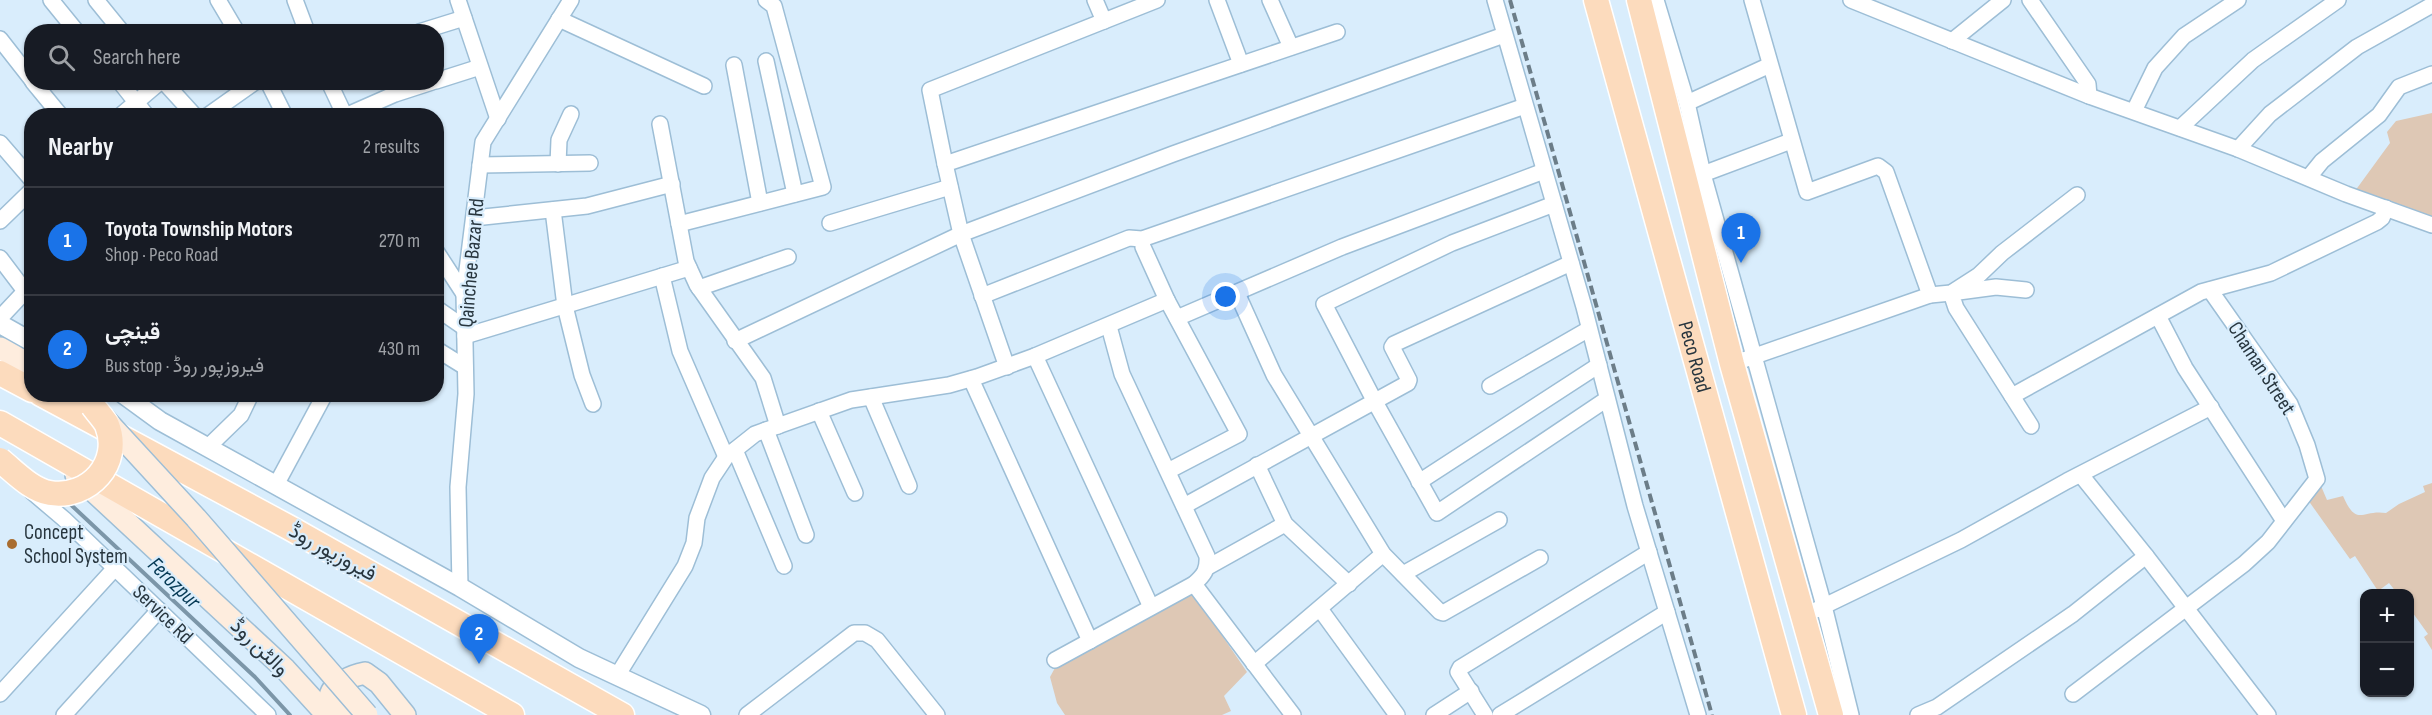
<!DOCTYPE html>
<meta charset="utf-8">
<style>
:root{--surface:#171b24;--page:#242831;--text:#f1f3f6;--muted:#9ea1a6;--line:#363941;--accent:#1a73e8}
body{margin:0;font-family:"Sofia Sans Condensed",Vazirmatn,sans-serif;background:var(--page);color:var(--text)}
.controls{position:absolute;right:18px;bottom:18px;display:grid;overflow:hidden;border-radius:12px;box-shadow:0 2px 4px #0004}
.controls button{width:54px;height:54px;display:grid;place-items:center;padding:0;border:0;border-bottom:2px solid var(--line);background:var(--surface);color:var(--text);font:30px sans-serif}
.you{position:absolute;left:1226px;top:297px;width:21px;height:21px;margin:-15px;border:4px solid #fff;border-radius:50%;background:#1a73e8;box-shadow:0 0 0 9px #1a73e833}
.badge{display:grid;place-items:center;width:39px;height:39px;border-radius:50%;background:var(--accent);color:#fff;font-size:20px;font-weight:700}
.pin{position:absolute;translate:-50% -50px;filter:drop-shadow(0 2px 3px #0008)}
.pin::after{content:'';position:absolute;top:32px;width:21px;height:18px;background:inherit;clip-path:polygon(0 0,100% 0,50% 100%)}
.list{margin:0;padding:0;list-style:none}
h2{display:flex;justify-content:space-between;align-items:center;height:78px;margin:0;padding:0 24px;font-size:26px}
h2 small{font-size:20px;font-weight:400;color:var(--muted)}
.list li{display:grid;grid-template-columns:39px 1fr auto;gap:18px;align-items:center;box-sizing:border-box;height:108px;padding:0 24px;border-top:2px solid var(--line)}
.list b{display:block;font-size:22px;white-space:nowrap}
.list p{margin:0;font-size:20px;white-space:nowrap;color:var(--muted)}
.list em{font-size:20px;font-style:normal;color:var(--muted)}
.icon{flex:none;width:33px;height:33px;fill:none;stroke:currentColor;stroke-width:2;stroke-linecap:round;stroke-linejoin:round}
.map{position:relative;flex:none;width:2432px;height:715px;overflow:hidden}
.search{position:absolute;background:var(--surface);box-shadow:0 2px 4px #0004;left:24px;top:24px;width:420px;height:66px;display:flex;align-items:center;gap:15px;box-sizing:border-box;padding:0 21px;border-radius:24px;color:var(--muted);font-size:22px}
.panel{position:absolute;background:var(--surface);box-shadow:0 2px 4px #0004;left:24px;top:108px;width:420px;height:294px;border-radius:24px}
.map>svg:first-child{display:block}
.green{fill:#dec8b5}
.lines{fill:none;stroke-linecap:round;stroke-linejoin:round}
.stream{stroke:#7c96a8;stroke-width:4}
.minor-casing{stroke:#9dbed6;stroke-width:18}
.tertiary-casing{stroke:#9dbed6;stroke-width:21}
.secondary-casing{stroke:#9dbed6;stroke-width:24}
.primary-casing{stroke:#fff;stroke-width:27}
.minor{stroke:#fff;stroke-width:15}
.tertiary{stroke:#fff;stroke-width:18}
.secondary{stroke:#feedde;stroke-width:21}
.primary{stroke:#fcdbbd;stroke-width:24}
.rail{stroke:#6c7d88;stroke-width:4;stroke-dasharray:9 4.5;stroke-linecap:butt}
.secondary-bridge-casing{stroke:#9dbed6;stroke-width:24;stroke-linecap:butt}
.primary-bridge-casing{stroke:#fff;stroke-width:27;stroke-linecap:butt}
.secondary-bridge{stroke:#feedde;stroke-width:21}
.primary-bridge{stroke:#fcdbbd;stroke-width:24}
.poi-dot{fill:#a96d30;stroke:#d9edfc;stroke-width:2}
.labels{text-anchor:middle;stroke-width:4.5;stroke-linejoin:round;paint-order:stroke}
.street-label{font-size:21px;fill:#28363f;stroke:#d9edfc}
.poi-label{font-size:21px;fill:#28363f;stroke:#d9edfc;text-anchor:start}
.water-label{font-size:22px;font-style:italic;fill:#053954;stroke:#d9edfc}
</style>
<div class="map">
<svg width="2432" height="715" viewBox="0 0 2432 715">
<rect width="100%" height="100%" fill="#d9edfc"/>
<g class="green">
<polygon points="2432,113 2432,219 2355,191 2390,143 2387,132 2396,121"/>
<path d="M2432,483V650L2424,637L2428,634L2410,609V594L2397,593L2389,583L2378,591L2355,556L2350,559L2308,500L2321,486L2327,500L2343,496C2357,528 2362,509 2386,513L2399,504L2425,492L2423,486Z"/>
<polygon points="1191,590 1247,672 1224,696 1231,711 1222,715 1065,715 1057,703 1050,677 1056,666"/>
</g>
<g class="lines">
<polyline class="stream" points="68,502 255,677 290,715"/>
<g class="minor-casing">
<g id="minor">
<polyline points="51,0 77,32"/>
<polyline points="96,0 122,32"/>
<polyline points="218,0 237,32"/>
<polyline points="295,0 307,32"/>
<polyline points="458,0 498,119"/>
<polyline points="1095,0 1104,21"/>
<polyline points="1217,0 1241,64"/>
<polyline points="1270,0 1291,47"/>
<polyline points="1495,0 1584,307 1635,506 1698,715"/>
<polyline points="1656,0 1687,103 1703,174 1824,606 1851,715"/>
<polyline points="1752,0 1807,192 1878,166 1886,172 1930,295 1951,293 1979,275 2002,253 2077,195"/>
<polyline points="1851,0 2089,96 2238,149 2346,194 2432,225"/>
<polyline points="2030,0 2088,84 2089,96"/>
<polyline points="559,19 704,86"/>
<polyline points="419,32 464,18"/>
<polyline points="0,39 32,80"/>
<polyline points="1952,41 2003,0"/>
<polyline points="766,61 795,194"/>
<polyline points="734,65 760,203"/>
<polyline points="436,81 480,67"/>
<polyline points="33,82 61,116"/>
<polyline points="120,82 147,116"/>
<polyline points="164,82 195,116"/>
<polyline points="268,82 285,116"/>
<polyline points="329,82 345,116"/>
<polyline points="1687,103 1770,65"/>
<polyline points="2134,111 2155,68 2184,36 2238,0"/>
<polyline points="120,116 160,82"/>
<polyline points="207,116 255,82"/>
<polyline points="345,116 395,94 432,82"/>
<polyline points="660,124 686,261 697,285 763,378 778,426"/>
<polyline points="2180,128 2253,60 2338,0"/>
<polyline points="0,143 32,180"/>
<polyline points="2238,149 2270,114 2357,47 2432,5"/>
<polyline points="558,164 559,140 571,114"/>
<polyline points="945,164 930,90 1157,0"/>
<polyline points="480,165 590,163"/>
<polyline points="1703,174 1791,141"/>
<polyline points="2309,177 2322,161 2379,115 2399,87 2432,74"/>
<polyline points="1554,204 1452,243 1324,304 1375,402 1437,513 1607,399"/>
<polyline points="553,210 565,306 582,375 593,404"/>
<polyline points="474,218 587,206 672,184"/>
<polyline points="0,221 32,190"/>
<polyline points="830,223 950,187"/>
<polyline points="679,224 823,187 774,6 766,0"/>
<polyline points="1143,247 1167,300"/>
<polyline points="436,251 464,294"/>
<polyline points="0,258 25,291 32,295"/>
<polyline points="662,276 680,351 726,457"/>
<polyline points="699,288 788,257"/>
<polyline points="2026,290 1996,287 1951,293 1956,308 2031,426"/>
<polyline points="1237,293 1274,375 1383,554 1440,612 1443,613 1540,558"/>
<polyline points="982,296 1129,238 1142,239 1525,106"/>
<polyline points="436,308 465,328"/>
<polyline points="2158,316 2185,368 2284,521"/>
<polyline points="0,318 31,285"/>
<polyline points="1177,318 1342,247 1544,171"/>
<polyline points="465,336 689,268"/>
<polyline points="735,341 961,234 1173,154 1504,35"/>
<polyline points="436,349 465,367"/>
<polyline points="1035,356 1151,607"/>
<polyline points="1732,364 1930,295"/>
<polyline points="1007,367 961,234 945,164 1337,32"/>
<polyline points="971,379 1090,641"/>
<polyline points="1490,386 1589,329"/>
<polyline points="2012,396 2201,292 2271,273 2377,222 2382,218 2386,208"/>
<polyline points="871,397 909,486"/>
<polyline points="819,411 855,493"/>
<polyline points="766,430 806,535"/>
<polyline points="208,447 241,415 251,394"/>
<polyline points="735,450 784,566"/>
<polyline points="1257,465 1285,524 1349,584"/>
<polyline points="2081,475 2146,556 2268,715"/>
<polyline points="1419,482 1599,365"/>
<polyline points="276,485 325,394"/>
<polyline points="31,491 64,519 268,715"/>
<polyline points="1184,506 1408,383 1409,380 1392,347 1394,344 1571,263"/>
<polyline points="1208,567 1285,524"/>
<polyline points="1403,574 1499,520"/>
<polyline points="1194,584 1293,715"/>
<polyline points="460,587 458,487 466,394 464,294 483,142 571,0"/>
<polyline points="1320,609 1397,715"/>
<polyline points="1816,610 1961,540 2067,481 2211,407"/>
<path d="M1055,660L1194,584C1204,575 1208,570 1207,556L1122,374L1110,330L1106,327"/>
<polyline points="1254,664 1383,554"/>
<polyline points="617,676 685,566 694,543 697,518 712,478 726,457 755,434 851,400 949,385 977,377 1035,356 1167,300 1239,434 1168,471"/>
<polyline points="0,694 115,568"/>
<polyline points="2073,694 2244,564 2268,542 2317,479 2307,445 2290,404 2210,290"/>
<polyline points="64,715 159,610"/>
<polyline points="747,715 854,633 865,633 877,640 937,715"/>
<polyline points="1434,715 1471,691"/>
<polyline points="1485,715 1458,672 1460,668 1649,552"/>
<polyline points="1500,715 1667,612"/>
<polyline points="1918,715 1937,707 2073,614 2146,556"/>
</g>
</g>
<g class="tertiary-casing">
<g id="tertiary">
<polyline points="0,324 32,342"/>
<polyline points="123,394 160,421 460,587 579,658 701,715"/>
</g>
</g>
<g class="secondary-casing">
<g id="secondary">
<polyline points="0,348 32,366"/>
<polyline points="79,394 93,406"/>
<polyline points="76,475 285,669 327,715"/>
<path d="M341,715C337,710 330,705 330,698C330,684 354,675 365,673L379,683L405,715"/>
</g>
</g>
<g class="primary-casing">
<g id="primary">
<path id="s1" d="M1596,0L1794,715"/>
<polyline points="1639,0 1732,364 1831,715"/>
<polyline points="0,373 32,390"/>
<polyline points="41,394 290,528 622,715"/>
<polyline points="0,423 512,715"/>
</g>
</g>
<use href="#minor" class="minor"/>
<use href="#tertiary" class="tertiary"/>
<use href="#secondary" class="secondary"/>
<use href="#primary" class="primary"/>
<polyline class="rail" points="1510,0 1712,715"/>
<g class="secondary-bridge-casing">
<polyline id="secondary-bridge" points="104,418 196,518 367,715"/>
</g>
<g class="primary-bridge-casing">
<path id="primary-bridge" d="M0,460C14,471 31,490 50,493C89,499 122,463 107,425C104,419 97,412 93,406"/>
</g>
<use href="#secondary-bridge" class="secondary-bridge"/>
<use href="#primary-bridge" class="primary-bridge"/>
</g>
<circle class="poi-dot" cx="12" cy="544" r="6"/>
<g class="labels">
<g class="street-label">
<text transform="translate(471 263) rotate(-85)" y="7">Qainchee Bazar Rd</text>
<text dy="7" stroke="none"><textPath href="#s1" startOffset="370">Peco Road</textPath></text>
<text transform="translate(2262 368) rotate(57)" y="7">Chaman Street</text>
<text transform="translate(333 552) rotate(29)" y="7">فیروزپور روڈ</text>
<text transform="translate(163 614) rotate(44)" y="7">Service Rd</text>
<text transform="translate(260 647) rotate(44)" y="7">والٹن روڈ</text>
</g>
<g class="poi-label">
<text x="24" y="539">Concept<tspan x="24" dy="24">School System</tspan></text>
</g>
<g class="water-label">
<text transform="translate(175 582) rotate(44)" y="8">Ferozpur</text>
</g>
</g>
</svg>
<div class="controls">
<button>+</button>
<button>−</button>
</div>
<div class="you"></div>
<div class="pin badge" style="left:1741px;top:263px">1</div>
<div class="pin badge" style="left:479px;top:664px">2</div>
<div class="search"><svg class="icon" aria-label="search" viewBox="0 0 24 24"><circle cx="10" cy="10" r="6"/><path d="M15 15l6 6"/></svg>Search here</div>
<section class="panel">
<h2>Nearby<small>2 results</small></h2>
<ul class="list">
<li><span class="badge">1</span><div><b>Toyota Township Motors</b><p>Shop · Peco Road</p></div><em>270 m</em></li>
<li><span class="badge">2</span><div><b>قینچی</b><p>Bus stop · فیروزپور روڈ</p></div><em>430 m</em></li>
</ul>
</section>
</div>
